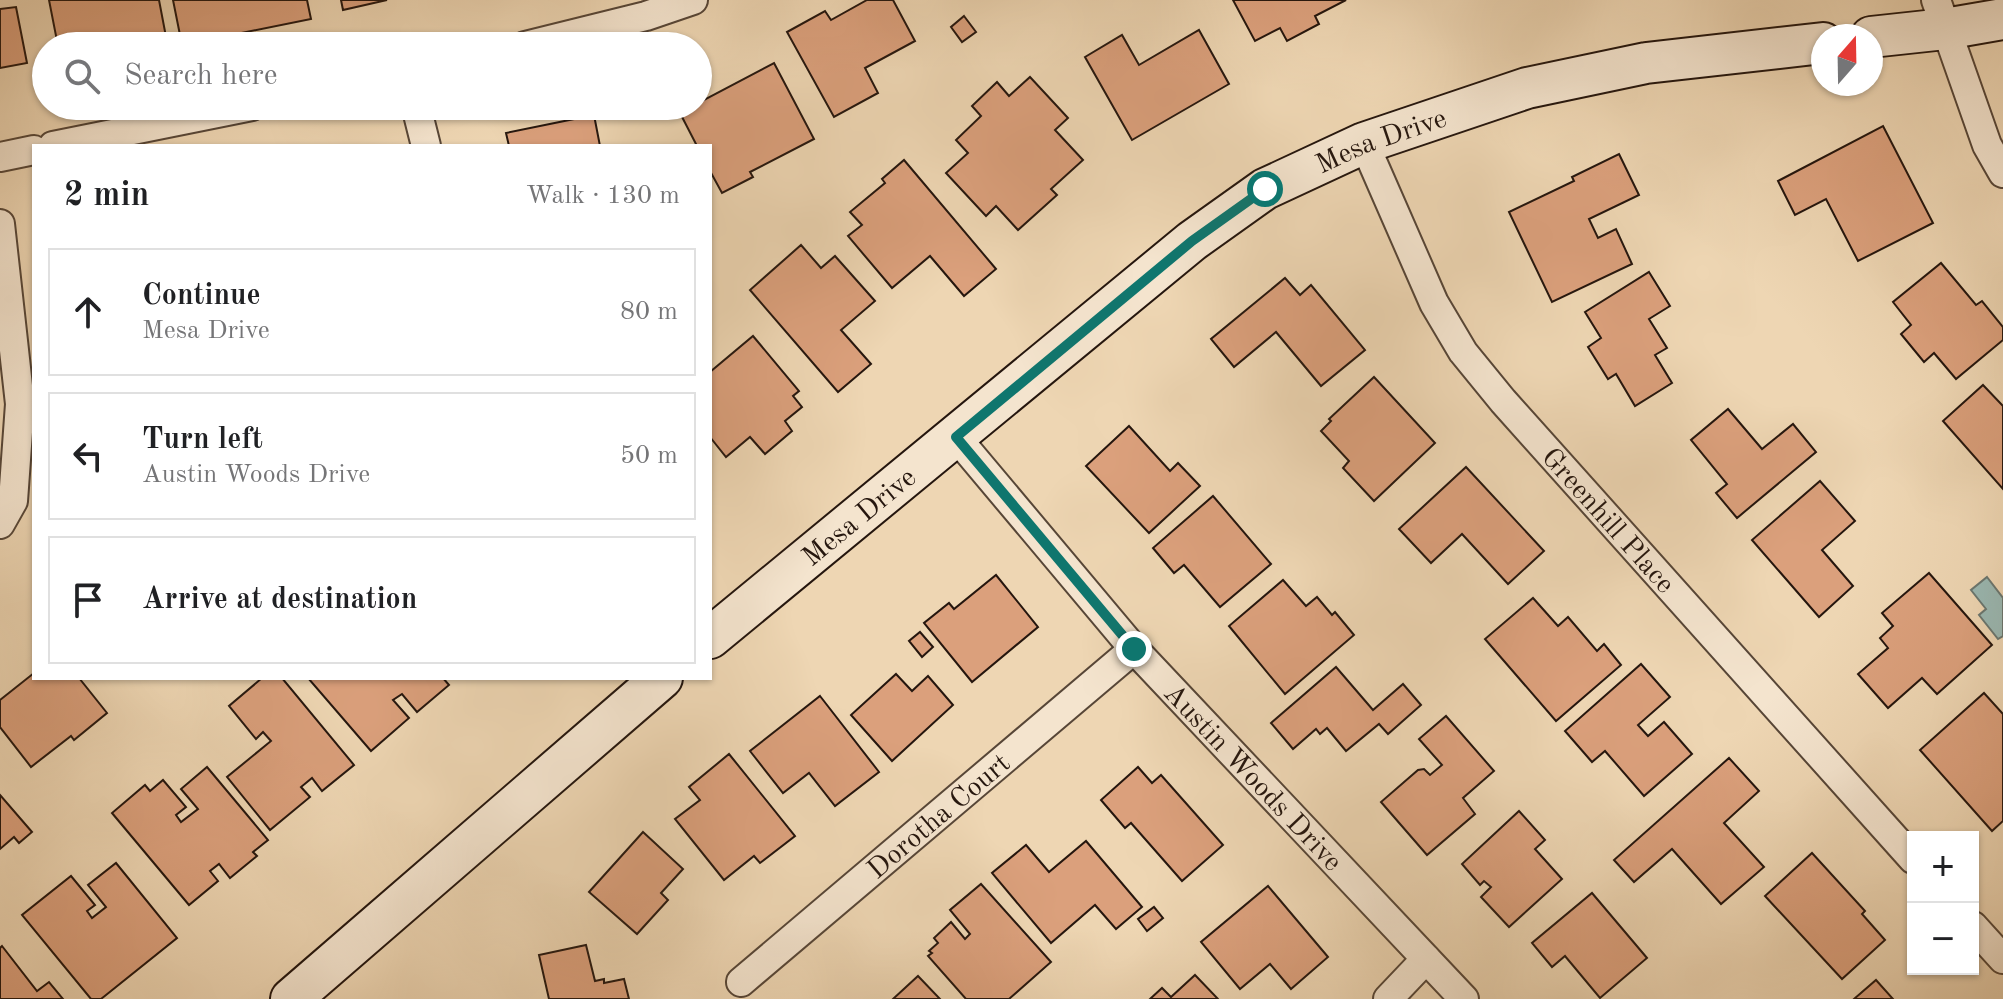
<!DOCTYPE html>
<meta charset="utf-8">
<style>
:root{--surface:#fff;--page:#f2f2f2;--text:#202124;--muted:#757577;--line:#e0e0e0}
body{margin:0;font-family:"Old Standard TT",serif;background:var(--page);color:var(--text)}
.controls{position:absolute;right:24px;bottom:24px;display:grid;overflow:hidden;border-radius:0px;box-shadow:0 2px 6px #0004}
.controls button{width:72px;height:72px;display:grid;place-items:center;padding:0;border:0;border-bottom:2px solid var(--line);background:var(--surface);color:var(--text);font:40px sans-serif}
.compass{position:absolute;left:1811px;top:24px;width:72px;height:72px;border-radius:50%;background:var(--surface);box-shadow:0 2px 6px #0004;rotate:20deg}
.stop{position:absolute;width:24px;height:24px;margin:-18px;border:6px solid #0f766e;border-radius:50%;background:#fff}
.stop.end{background:#0f766e;border-color:#fff;box-shadow:0 2px 8px #0008}
.list{margin:0;padding:0;list-style:none}
h2{display:flex;justify-content:space-between;align-items:center;height:104px;margin:0;padding:0 32px;font-size:34px}
h2 small{font-size:26px;font-weight:400;color:var(--muted)}
.list li{display:grid;grid-template-columns:52px 1fr auto;gap:24px;align-items:center;box-sizing:border-box;height:128px;margin:0 16px 16px;padding:0 16px;border:2px solid var(--line);border-radius:0px}
.list b{display:block;font-size:30px;white-space:nowrap}
.list p{margin:0;font-size:26px;white-space:nowrap;color:var(--muted)}
.list em{font-size:26px;font-style:normal;color:var(--muted)}
.icon{flex:none;width:44px;height:44px;fill:none;stroke:currentColor;stroke-width:2;stroke-linecap:round;stroke-linejoin:round}
.map{position:relative;flex:none;width:2003px;height:999px;overflow:hidden}
.search{position:absolute;background:var(--surface);box-shadow:0 2px 6px #0004;left:32px;top:32px;width:680px;height:88px;display:flex;align-items:center;gap:20px;box-sizing:border-box;padding:0 28px;border-radius:44px;color:var(--muted);font-size:30px}
.panel{position:absolute;background:var(--surface);box-shadow:0 2px 6px #0004;left:32px;top:144px;width:680px;height:536px;border-radius:0px}
.map>svg:first-child{display:block}
.water{fill:#9ab8b2;stroke:#6b7770;stroke-width:2}
.building{fill:#dba07c;stroke:#25160e;stroke-width:2}
.lines{fill:none;stroke-linecap:round;stroke-linejoin:round}
.street-casing{stroke:#574637;stroke-width:32}
.secondary-casing{stroke:#25160e;stroke-width:44}
.street{stroke:#f4e4ce;stroke-width:28}
.secondary{stroke:#f4e4ce;stroke-width:40}
.route{stroke:#0f766e;stroke-width:10}
.labels{text-anchor:middle;stroke-width:6;stroke-linejoin:round;paint-order:stroke}
.street-label{font-size:28px;fill:#25160e;stroke:#f4e4ce}
</style>
<div class="map">
<svg width="2003" height="999" viewBox="0 0 2003 999">
<rect width="100%" height="100%" fill="#eed6b3"/>
<filter id="stains"><feTurbulence type="fractalNoise" baseFrequency=".0025" numOctaves="4"/><feColorMatrix values="0 0 0 0 .2 0 0 0 0 .09 0 0 0 0 .02 0 0 0 .5 -.17"/></filter>
<radialGradient id="worn" r=".72"><stop offset=".6" stop-color="#630" stop-opacity="0"/><stop offset="1" stop-color="#630" stop-opacity=".3"/></radialGradient>
<polygon class="water" points="1987,577 2003,598 2003,636 1998,639 1979,615 1986,609 1971,590"/>
<g class="building">
<polygon points="49,0 159,0 167,42 147,46 58,46"/>
<polygon points="173,0 307,0 311,19 182,45"/>
<polygon points="341,0 387,0 343,10"/>
<polygon points="867,0 893,0 915,41 865,68 878,93 834,117 787,32 825,11 831,20"/>
<polygon points="1233,0 1346,0 1315,16 1319,24 1287,41 1280,28 1255,41"/>
<polygon points="16,7 27,63 0,68 0,9"/>
<polygon points="964,16 976,32 962,42 951,27"/>
<polygon points="1199,30 1229,84 1132,140 1085,57 1122,35 1139,65"/>
<polygon points="774,63 814,139 750,172 753,177 722,193 710,171 710,146 697,146 680,113 698,106 698,103"/>
<polygon points="1030,77 1068,118 1055,130 1083,160 1051,189 1057,195 1018,230 996,206 986,216 946,173 968,153 956,140 981,116 972,106 997,82 1009,96"/>
<polygon points="594,115 600,146 509,146 506,133"/>
<polygon points="1883,126 1933,223 1858,261 1826,199 1795,215 1778,181"/>
<polygon points="1619,154 1639,195 1589,219 1598,238 1616,229 1632,264 1552,302 1509,212 1574,181 1572,177"/>
<polygon points="904,160 996,269 964,296 930,256 892,288 848,236 862,225 850,212 885,183 882,179"/>
<polygon points="801,245 821,268 835,256 875,301 841,330 871,364 838,392 750,290"/>
<polygon points="1941,263 1976,305 1982,301 2003,327 2003,340 1956,379 1934,353 1924,362 1901,334 1911,325 1893,302"/>
<polygon points="1649,272 1670,306 1649,319 1667,348 1655,355 1672,383 1635,406 1616,374 1608,379 1588,347 1601,338 1585,312"/>
<polygon points="1285,278 1300,295 1311,285 1365,350 1321,386 1276,332 1234,367 1211,339"/>
<polygon points="753,336 799,391 793,396 802,407 785,421 792,431 765,454 750,437 726,457 710,437 710,372"/>
<polygon points="1374,377 1435,443 1374,501 1343,468 1349,461 1321,431 1331,421 1329,419"/>
<polygon points="1983,385 2003,406 2003,489 1943,421"/>
<polygon points="1728,409 1762,449 1793,424 1816,452 1737,518 1716,493 1727,484 1691,440"/>
<polygon points="1129,426 1170,471 1178,463 1200,486 1149,533 1086,466"/>
<polygon points="1466,467 1544,551 1508,584 1462,534 1431,563 1399,529"/>
<polygon points="1820,481 1855,521 1822,550 1853,586 1819,617 1752,540"/>
<polygon points="1213,496 1271,564 1220,607 1184,565 1174,573 1153,548"/>
<polygon points="1929,573 1992,645 1937,694 1922,678 1888,708 1858,674 1888,648 1880,638 1893,626 1882,613"/>
<polygon points="996,575 1038,627 972,682 924,623 949,603 954,609"/>
<polygon points="1283,580 1306,606 1317,597 1332,615 1335,612 1354,635 1285,694 1229,626"/>
<polygon points="1533,598 1558,626 1568,617 1597,651 1604,644 1621,665 1556,721 1485,639"/>
<polygon points="920,632 933,647 922,657 909,641"/>
<polygon points="1641,664 1670,697 1638,725 1648,736 1664,722 1692,754 1644,796 1605,751 1592,762 1565,731"/>
<polygon points="1336,667 1373,710 1403,684 1421,705 1388,734 1379,724 1346,751 1327,728 1320,734 1316,729 1293,749 1271,723"/>
<polygon points="34,673 34,678 79,678 107,713 74,740 71,736 31,767 0,727 0,700"/>
<polygon points="896,674 912,691 928,676 953,705 892,761 851,715"/>
<polygon points="262,678 282,678 354,765 322,791 312,778 301,787 310,797 270,830 227,777 271,741 263,732 256,739 229,706"/>
<polygon points="308,678 443,678 449,685 417,712 402,694 393,700 409,718 371,751"/>
<polygon points="1984,693 2003,714 2003,821 1992,831 1920,750"/>
<polygon points="820,696 879,772 835,806 809,773 783,793 750,751"/>
<polygon points="1446,716 1494,771 1463,798 1475,814 1427,855 1381,802 1418,770 1424,769 1430,775 1442,765 1419,739"/>
<polygon points="729,754 795,836 760,863 754,856 724,880 675,819 700,800 689,787"/>
<polygon points="1729,758 1759,791 1724,823 1764,867 1721,904 1672,849 1634,882 1614,860"/>
<polygon points="207,767 268,840 253,852 257,856 230,878 219,864 210,871 218,881 189,905 112,813 145,785 150,791 163,780 186,807 176,815 181,822 198,809 181,789"/>
<polygon points="1138,767 1152,783 1161,775 1223,845 1182,881 1131,823 1125,828 1101,800"/>
<polygon points="0,795 32,832 19,843 14,837 0,849"/>
<polygon points="1519,811 1545,840 1535,849 1562,879 1509,927 1481,897 1491,887 1484,881 1480,885 1462,864"/>
<polygon points="643,832 683,869 661,893 668,900 637,934 589,892"/>
<polygon points="1086,841 1142,907 1116,929 1095,905 1051,943 992,873 1026,845 1049,872"/>
<polygon points="1812,853 1865,911 1862,914 1885,940 1842,979 1765,896"/>
<polygon points="116,863 177,938 101,999 91,999 22,915 71,876 95,905 87,911 92,918 106,907 88,885"/>
<polygon points="981,884 1051,962 1009,999 966,999 928,956 932,953 929,951 938,943 934,938 951,922 965,939 970,934 950,910"/>
<polygon points="1268,886 1328,957 1291,989 1270,964 1240,989 1201,942"/>
<polygon points="1592,893 1647,958 1600,998 1565,956 1552,967 1532,943"/>
<polygon points="1154,907 1163,918 1147,931 1138,919"/>
<polygon points="586,945 595,981 604,979 604,983 624,979 629,999 549,999 539,955"/>
<polygon points="2,946 37,991 49,982 63,999 0,999 0,948"/>
<polygon points="1195,975 1218,999 1150,999 1162,988 1171,997"/>
<polygon points="918,976 940,999 893,999"/>
<polygon points="1876,980 1893,999 1854,999"/>
</g>
<g class="lines">
<g class="street-casing">
<g id="street">
<polyline points="1936,0 1987,145 2003,173"/>
<polyline points="525,46 646,16 693,0"/>
<polyline points="416,106 426,146"/>
<path id="s1" d="M1364,143L1434,303L1463,352L1503,401L1913,859"/>
<polyline points="53,146 252,106"/>
<polyline points="0,157 34,150"/>
<polyline points="0,224 20,404 13,501 0,524"/>
<path id="s2" d="M956,437L1134,649L1464,999"/>
<polyline points="1973,926 2003,959"/>
<path id="s3" d="M741,982L1134,649"/>
<polyline points="1388,999 1426,959"/>
</g>
</g>
<g class="secondary-casing">
<g id="secondary">
<polyline points="1871,37 1945,29 2003,19"/>
<path id="s4" d="M710,638L1192,241L1265,189L1364,143L1527,88L1646,63L1823,43"/>
<polyline points="291,999 662,678"/>
</g>
</g>
<use href="#street" class="street"/>
<use href="#secondary" class="secondary"/>
</g>
<g class="lines">
<polyline class="route" points="1134,649 956,437 1192,241 1265,189"/>
</g>
<g class="labels">
<g class="street-label">
<text dy="10" stroke="none"><textPath href="#s4" startOffset="840">Mesa Drive</textPath></text>
<text dy="10" stroke="none"><textPath href="#s4" startOffset="192">Mesa Drive</textPath></text>
<text dy="10" stroke="none"><textPath href="#s1" startOffset="454">Greenhill Place</textPath></text>
<text dy="10" stroke="none"><textPath href="#s2" startOffset="452">Austin Woods Drive</textPath></text>
<text dy="10" stroke="none"><textPath href="#s3" startOffset="258">Dorotha Court</textPath></text>
</g>
</g>
<rect width="100%" height="100%" filter="url(#stains)"/>
<rect width="100%" height="100%" fill="url(#worn)"/>
</svg>
<div class="controls">
<button>+</button>
<button>−</button>
</div>
<svg class="compass" viewBox="-18 -18 36 36"><path d="M0-13l5 13h-10z" fill="#e53935"/><path d="M0 13l5-13h-10z" fill="#757577"/></svg>
<div class="stop" style="left:1265px;top:189px"></div>
<div class="stop end" style="left:1134px;top:649px"></div>
<div class="search"><svg class="icon" aria-label="search" viewBox="0 0 24 24"><circle cx="10" cy="10" r="6"/><path d="M15 15l6 6"/></svg>Search here</div>
<section class="panel">
<h2>2 min<small>Walk · 130 m</small></h2>
<ul class="list">
<li><svg class="icon" aria-label="ahead" viewBox="0 0 24 24"><path d="M12 20V5M6 11l6-6 6 6"/></svg><div><b>Continue</b><p>Mesa Drive</p></div><em>80 m</em></li>
<li><svg class="icon" aria-label="left" viewBox="0 0 24 24"><path d="M17 20v-9H6M10 6l-5 5 5 5"/></svg><div><b>Turn left</b><p>Austin Woods Drive</p></div><em>50 m</em></li>
<li><svg class="icon" aria-label="arrive" viewBox="0 0 24 24"><path d="M6 21V4h12l-3 4 3 4H6"/></svg><div><b>Arrive at destination</b></div></li>
</ul>
</section>
</div>
